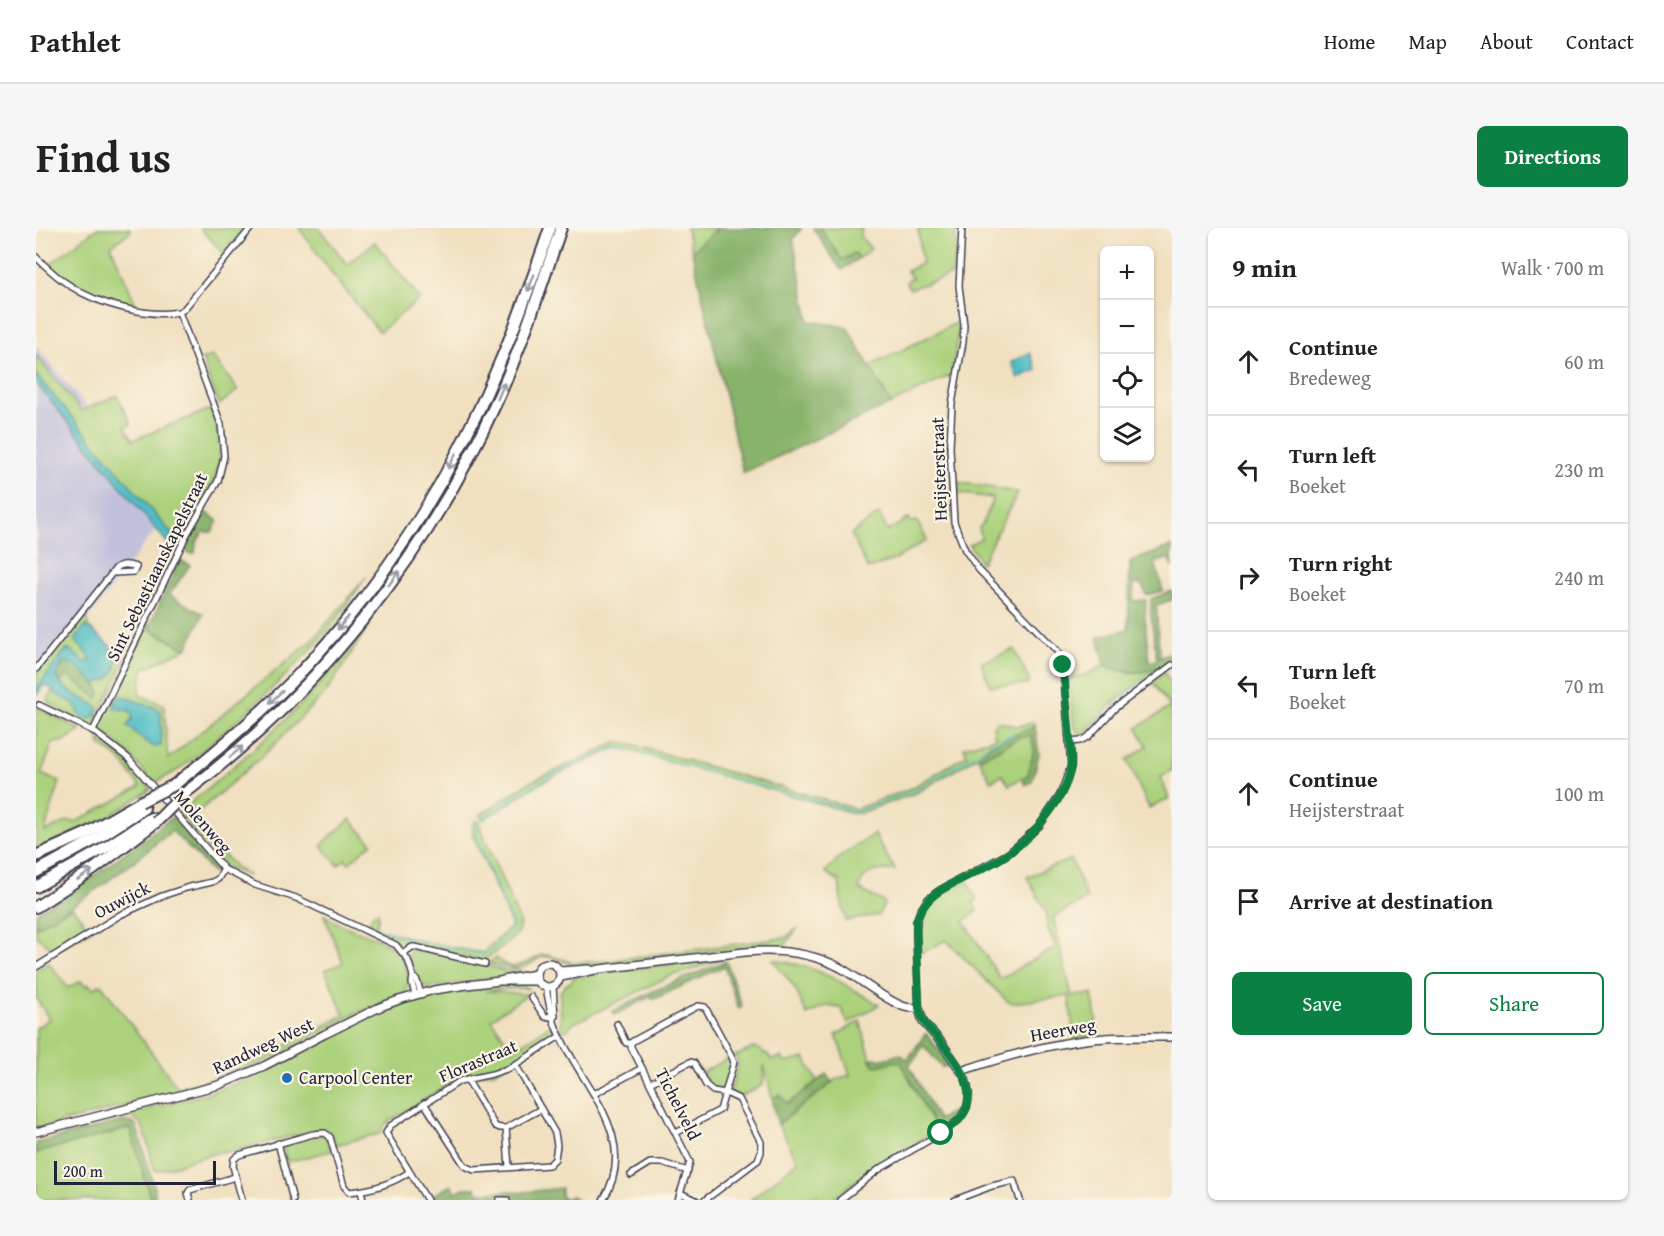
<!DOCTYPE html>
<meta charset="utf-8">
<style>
:root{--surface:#fff;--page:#f6f6f6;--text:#222;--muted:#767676;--line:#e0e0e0;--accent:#0b8043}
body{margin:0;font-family:"Gentium Book Plus",serif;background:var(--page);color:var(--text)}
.controls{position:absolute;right:18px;top:18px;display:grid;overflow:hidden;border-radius:9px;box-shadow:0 2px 4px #0004}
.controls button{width:54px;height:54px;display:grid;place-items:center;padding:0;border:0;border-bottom:2px solid var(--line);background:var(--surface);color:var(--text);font:30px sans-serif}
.scale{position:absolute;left:18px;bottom:15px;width:162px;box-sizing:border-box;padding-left:6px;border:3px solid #22223b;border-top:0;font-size:16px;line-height:21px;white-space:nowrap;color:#22223b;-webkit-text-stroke:4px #fcf5e5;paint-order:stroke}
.stop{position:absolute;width:18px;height:18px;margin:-14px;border:4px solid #0b8043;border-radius:50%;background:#fff}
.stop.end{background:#0b8043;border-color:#fff;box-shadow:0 2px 6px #0008}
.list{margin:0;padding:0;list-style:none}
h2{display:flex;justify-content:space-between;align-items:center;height:78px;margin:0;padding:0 24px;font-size:26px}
h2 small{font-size:20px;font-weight:400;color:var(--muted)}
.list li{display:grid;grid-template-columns:39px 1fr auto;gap:18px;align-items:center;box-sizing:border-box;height:108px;padding:0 24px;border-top:2px solid var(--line)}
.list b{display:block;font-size:22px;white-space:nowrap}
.list p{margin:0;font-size:20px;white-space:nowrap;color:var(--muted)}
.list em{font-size:20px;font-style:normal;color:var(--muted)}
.actions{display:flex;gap:12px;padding:18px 24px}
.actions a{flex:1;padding:14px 0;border:2px solid var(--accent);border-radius:9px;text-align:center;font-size:21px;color:var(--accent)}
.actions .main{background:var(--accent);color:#fff}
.icon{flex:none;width:33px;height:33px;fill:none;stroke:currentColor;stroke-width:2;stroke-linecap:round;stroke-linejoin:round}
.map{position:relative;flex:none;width:1136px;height:972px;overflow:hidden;border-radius:9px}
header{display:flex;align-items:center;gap:36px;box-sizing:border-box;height:84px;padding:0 30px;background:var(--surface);border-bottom:2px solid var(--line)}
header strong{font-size:28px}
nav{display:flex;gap:33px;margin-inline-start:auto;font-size:21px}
.intro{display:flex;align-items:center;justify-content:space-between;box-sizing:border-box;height:144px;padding:0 36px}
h1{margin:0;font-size:42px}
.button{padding:15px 27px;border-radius:9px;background:var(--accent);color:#fff;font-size:21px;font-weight:700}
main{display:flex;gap:36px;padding:0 36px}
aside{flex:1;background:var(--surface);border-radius:9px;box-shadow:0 2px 4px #0004}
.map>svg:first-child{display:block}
.industrial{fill:#c2c1dc}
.green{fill:#abd17b;stroke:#667a5b;stroke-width:1.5;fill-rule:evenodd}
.forest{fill:#88b36b;stroke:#556a53;stroke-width:1.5}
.water{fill:#4fbdc4;stroke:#387080;stroke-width:1.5}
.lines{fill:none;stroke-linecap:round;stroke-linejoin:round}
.stream{stroke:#4fbdc4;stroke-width:1.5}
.minor-casing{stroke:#413e4f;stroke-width:8}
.tertiary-casing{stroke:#413e4f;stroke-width:10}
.motorway-casing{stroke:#413e4f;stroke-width:14}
.minor{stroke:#fff;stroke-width:5}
.tertiary{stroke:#fff;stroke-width:7}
.motorway{stroke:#fff;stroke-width:10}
.motorway-bridge-casing{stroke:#413e4f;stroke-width:14;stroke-linecap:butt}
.motorway-bridge{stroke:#fff;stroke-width:10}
.oneway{stroke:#9c9ca7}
.route{stroke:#0b8043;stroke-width:8}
.poi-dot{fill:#1f6fb2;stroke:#fcf5e5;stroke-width:2}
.labels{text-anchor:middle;stroke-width:4.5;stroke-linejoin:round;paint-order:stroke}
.street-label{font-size:18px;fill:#22223b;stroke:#fcf5e5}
.poi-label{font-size:18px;fill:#22223b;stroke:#fcf5e5;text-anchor:start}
</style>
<header>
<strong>Pathlet</strong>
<nav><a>Home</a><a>Map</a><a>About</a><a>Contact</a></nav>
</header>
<div class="intro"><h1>Find us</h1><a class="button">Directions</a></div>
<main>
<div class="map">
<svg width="1136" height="972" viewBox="0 0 1136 972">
<rect width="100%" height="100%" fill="#fcf5e5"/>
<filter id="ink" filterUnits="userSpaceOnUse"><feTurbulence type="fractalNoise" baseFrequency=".0167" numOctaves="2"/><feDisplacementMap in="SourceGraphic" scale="12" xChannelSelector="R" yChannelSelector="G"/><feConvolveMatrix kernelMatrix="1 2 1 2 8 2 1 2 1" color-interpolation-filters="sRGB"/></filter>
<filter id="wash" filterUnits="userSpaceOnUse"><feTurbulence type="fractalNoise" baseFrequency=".008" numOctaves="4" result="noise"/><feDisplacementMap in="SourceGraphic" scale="24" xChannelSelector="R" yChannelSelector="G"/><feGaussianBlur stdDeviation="1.35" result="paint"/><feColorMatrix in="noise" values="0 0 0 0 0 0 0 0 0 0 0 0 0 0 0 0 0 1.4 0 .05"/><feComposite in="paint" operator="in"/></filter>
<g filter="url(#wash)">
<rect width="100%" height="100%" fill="#f0e0c0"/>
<polygon class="industrial" points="0,118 136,280 0,458"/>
<g class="green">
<path d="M61,0H93L95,3L75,18L101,79C67,73 38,60 13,37Z"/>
<polygon points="164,0 206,0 208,2 187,25"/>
<polygon points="263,0 283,0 311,36 339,14 384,71 343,104 298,48"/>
<polygon points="650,0 682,0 656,23"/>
<polygon points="784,0 826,0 824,8 835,21 823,30 819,25 806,33"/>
<polygon points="882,0 920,0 918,46 874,61 870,54 876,50 871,43 886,35"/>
<polygon points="922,94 921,114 915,147 855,176 834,138"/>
<path d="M482,108C466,150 448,192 428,232C414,261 395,287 378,313C347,358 314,402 277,442C233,490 183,532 133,573L129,569L188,520L238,475L374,311L479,110Z"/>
<path d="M0,127L46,183L81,167L95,196L89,199L97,212L175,181C180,196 185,211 184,227C183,259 155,285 143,315L66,226L0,147Z"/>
<polygon points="176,128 202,162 183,177 166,131"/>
<polygon points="920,254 982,264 945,335 933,317 945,310 943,299 946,297 957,270 920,265"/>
<polygon points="843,286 852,303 873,290 875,294 881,293 891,312 860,331 832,341 815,306"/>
<path d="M330,349L296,398L280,416L251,446L210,485L159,529L140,543L118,556L91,524L71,507L69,509C64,505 62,502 63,496L110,397L114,396L113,401L146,419L151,420L107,441L103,467L126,476L128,478L132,531L277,412ZM86,468L123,481L125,486V517L94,495L97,487L91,482L78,480Z"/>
<polygon points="46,386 52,392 52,399 50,398 39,412 53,428 55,433 49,434 34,422 30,422 0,461 0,446"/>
<path d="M335,394L292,462L231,524L161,585L160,591C176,611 190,635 213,648L192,640L185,635L143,585C184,550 226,516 263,478C289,452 312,423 335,394Z"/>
<polygon points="978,421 993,451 992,456 954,458 945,435"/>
<path d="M83,426L90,430L59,496C46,501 22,480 11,472L17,463L23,468L38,475L46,489L59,477L31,462L24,455L31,447L61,458L60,456L61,455L80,440V431Z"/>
<path d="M1069,437C1087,445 1105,447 1124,439L1076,476L1047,507L1043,505L1038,499L1032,451L1049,447Z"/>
<polygon points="1129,445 1136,459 1136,542 1125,549 1133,571 1113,580 1091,532 1111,518 1101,500 1134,479 1116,454"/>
<polygon points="0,479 45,502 28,513 17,515 5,546 24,554 13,588 9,604 32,593 40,594 104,559 85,532 64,517 63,511 87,529 115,561 72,589 0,623"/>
<path d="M960,494C968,493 974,498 982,498C988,498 993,495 999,495V499L958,515L941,529L880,565L824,585H817L594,522L580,520L522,546L496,560L447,592L444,587L494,554L582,514L591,515L820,581L876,560L931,527L928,519L959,510L957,498L960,497Z"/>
<polygon points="995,506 998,523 992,547 973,557 966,547 955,553 943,531 980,511"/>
<polygon points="314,591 336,615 313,635 309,631 302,637 285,617"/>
<path d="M441,592L482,690C483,693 484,697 483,700C481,711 456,726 447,733L382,719H366L355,711L331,701L337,686L342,684V692L339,700L393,715L446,725L476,698L437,608V597Z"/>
<path d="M838,606L859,642C841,642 828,641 823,661L849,675L842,687L810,693L805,672L803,653L789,644L805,628Z"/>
<path d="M1035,631L1051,671L1017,689L1036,768L1056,766L1063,808L1038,811L1033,768L976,775L971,773L910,712L885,725C885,715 883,702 886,692C891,672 914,660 931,652L941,672L937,674L941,683L928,693L964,751L1020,719L1011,699L1010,684L991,649Z"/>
<polygon points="36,679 55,702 19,723 0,708 0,699"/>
<path d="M288,687C293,690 299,694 304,696C331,709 363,710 371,744C373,753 374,759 368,766C352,774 333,779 317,787C270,811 225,839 175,856L0,901V800L13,791L0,770V743L12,734L32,760L45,753L50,758L53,756L57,761L65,756L142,860L174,852L210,838L308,787L289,742L307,735Z"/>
<path d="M762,700L747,719H718L556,738L536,739L535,736C527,733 516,727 508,729C501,730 497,735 491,738C478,742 466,739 453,735L460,730L470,737L477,739L493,734L505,727H511L539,735L568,733L748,710Z"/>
<path d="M378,722L444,735L465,742H486V745C472,747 395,763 387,758C381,754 376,735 372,728L374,723Z"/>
<polygon points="688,729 647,745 638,746 534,797 533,801 525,805 524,765 528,758 536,753 537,749"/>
<path d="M737,732C778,736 809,756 843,777L812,795L805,780L790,778L771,787L759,760Z"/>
<path d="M487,755L489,759L493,761L485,760L448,763L492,766L455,791L477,822L514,797L517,803L515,809L458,844L430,847L422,850L348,897L346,902V905L299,917C296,907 295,903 284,901L202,922C196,926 192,923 184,924C162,929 141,938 119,943L108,902L104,894L88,886C125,877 163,870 198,856C246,837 289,807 337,787C361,777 394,765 419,762C442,758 465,757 487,755Z"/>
<polygon points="824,793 836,835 860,833 865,834 900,902 818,954 795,972 783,972 780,967 772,972 714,972 762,933 742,896 801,851 814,847 800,807"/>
<polygon points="720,819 733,828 735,832 746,829 749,835 769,830 781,853 754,874 750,875 744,867 736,870 728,837 727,857 702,870 694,865 702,836 699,828"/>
<polygon points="693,830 695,837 688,863 674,860 666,844"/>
<polygon points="95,900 115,972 0,972 0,925"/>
<polygon points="284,906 291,908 295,923 251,934 246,917"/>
</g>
<g class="forest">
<polygon points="682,0 766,0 757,11 773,93 811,99 855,176 707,245 656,23"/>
<polygon points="777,0 784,0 806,32 819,25 823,30 805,42"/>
<polygon points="170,284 182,293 176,304 167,304 160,315 159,325 155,326 148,322"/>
<path d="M1136,318V340L1133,330L1119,335L1127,363L1110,367L1106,356H1098L1097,373L1110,372L1109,390L1113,434L1121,432L1115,388V371L1136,363V372L1120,377L1124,430L1136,424V432C1113,446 1094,448 1069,437L1062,409L1092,401L1094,334Z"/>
<polygon points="143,332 154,337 133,367 167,386 151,420 146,419 113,400"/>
<path d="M28,434C42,434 61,453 64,466L62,470L31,447L24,455L20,446Z"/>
<polygon points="999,499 1003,526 996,553 989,557 986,551 992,547 998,523 995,507 980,511 943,531 941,529 958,515"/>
<path d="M138,588L183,640V645L181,648L136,603C92,638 50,673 0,699V685L55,650Z"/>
<polygon points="690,733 706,779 703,781 688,738 618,771 615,768 579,787 577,783 615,764"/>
<path d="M890,805L915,838L906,839L887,817L881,828L873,837L902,892L921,881L928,869L930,870C925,886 915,895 900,902L865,834L860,833L841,838L838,837L834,831L839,830L844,832L865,826L871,832Z"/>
<polygon points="790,846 796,855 742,896 736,870 744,867 752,876"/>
<polygon points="87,893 99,896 101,900 119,962 119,972 115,972 94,900 0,925 0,915"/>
<polygon points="415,957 420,964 428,960 440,960 441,965 479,963 480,965 525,960 525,968 530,971 536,968 541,972 491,972 491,971 477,972 474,970 396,972 394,969"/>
</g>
<g class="water">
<polygon points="994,125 1001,142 982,150 975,134"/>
<polygon points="0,147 136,306 133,317 0,155"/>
<path d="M48,399L55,401L83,426C79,434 81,444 73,450C69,454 65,452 60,456C49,448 43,434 28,434L20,446C26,465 48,469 62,479L61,487L54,491L45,489L38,475L23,468L11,457L7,458L0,468L1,460L30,422H34L49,434L55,433L53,428L39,412Z"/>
<polygon points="86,468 123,481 125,486 125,517 122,519 116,518 91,498 96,492 96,485 91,482 78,480 81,470"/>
</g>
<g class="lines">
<g class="stream">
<path d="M1055,499C1079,473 1106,452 1136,431"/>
<polyline points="340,700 373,711 449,727 476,703 477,698 440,608 440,599 448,590 511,549 580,519 819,584 878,563 939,527 954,516 980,505"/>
</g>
</g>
</g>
<g filter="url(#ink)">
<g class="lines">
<g class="minor-casing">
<g id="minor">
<path d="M0,29C11,40 23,51 36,59C62,76 112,90 143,84"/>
<polyline points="143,84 148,81 215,0"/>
<polyline points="78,345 98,344 100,339"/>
<path d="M0,441L80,340C87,335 93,337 100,339"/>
<polyline points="3,477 57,503 92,530 188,641 219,657 260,670 360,717 372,732 377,748 376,755 379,767"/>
<polyline points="57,503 151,306 182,253 188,228 185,196 143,84"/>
<polyline points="1034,514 1044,513 1052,509 1079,480 1136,437"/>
<polyline points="368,725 376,719 379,719 449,736"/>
<polyline points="0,739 84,687 126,668 150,660 176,654 182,651 188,641"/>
<polyline points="377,748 381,753 385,766"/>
<path d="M510,759C513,776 516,793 524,808C548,860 605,912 567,972"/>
<polyline points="517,759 519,788"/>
<polyline points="495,769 509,789 518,788"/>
<polyline points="883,780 880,705 881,693 884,683 892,671 904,662 973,625 1004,597 1024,567 1035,538 1027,437 1021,423 943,342 929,322 918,294 914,219 916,176 927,114 928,97 923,58 926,0"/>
<polyline points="581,796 590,815 595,815"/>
<polyline points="606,840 595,819 595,815 597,813 662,778 669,779 696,829 698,834 684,882 640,905"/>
<polyline points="431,851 459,898 464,900 470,900 505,881"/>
<polyline points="614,855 654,834 658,835 670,857 677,863 690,865 703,871 725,914 725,924 722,932 669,972"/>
<polyline points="558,866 606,840 654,934 642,972"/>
<polyline points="388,875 429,938 438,942 513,937 519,931 521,917 519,905 479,836"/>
<polyline points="470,900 473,939"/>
<polyline points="242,915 257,972"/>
<polyline points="595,947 614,935 626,935 652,943"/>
<polyline points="325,963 327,972"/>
<polyline points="644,965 660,972"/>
<polyline points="154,972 152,965 154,962 199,949"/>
<path d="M206,972L197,938L198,931L203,927L277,906L289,905L294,909L308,958L313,964C334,962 356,956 373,944"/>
<polyline points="391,972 350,905 354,898 424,853 456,846 474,840 524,808"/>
<polyline points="463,972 471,972"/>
<polyline points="804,972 842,942 905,905 923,892 931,879 933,865 930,851 925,843"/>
<polyline points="919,972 956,958 978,953 984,972"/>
</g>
</g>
<g class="tertiary-casing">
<g id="tertiary">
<circle cx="512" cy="747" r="12"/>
<polyline points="524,743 553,741"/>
<path d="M525,749L564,741L709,724C742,721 775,724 805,740C824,751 849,772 869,779C874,780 879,780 883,780L887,794L905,814L925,843C968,829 1012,816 1057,811C1083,808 1109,809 1136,809"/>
<polyline points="467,752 500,746"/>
<polyline points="0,904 183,857 228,838 289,806 344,779 363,772 398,762 431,757 464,753 501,753"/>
</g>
</g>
<g class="motorway-casing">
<g id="motorway">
<path d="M138,557C182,522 225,486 264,445C347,357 414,252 461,141C481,95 498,47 514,0"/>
<path d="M149,565C283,464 391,327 460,175C486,118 505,59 525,0"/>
<polyline points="0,628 49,606 101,576"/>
<polyline points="0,644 62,610 108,580"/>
<polyline points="0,659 67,621 115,590"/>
<polyline points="0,679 58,641 120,594"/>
</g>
</g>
<use href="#minor" class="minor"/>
<use href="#tertiary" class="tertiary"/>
<use href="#motorway" class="motorway"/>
<g class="motorway-bridge-casing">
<g id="motorway-bridge">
<polyline points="104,574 138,557"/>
<polyline points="120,594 149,565"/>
</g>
</g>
<use href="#motorway-bridge" class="motorway-bridge"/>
</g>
<defs><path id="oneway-shaft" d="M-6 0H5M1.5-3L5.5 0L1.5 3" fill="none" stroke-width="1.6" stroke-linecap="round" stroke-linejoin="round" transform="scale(1.5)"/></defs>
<g class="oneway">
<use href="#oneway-shaft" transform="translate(495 55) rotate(111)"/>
<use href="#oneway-shaft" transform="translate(465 163) rotate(-67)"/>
<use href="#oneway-shaft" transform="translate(416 233) rotate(118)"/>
<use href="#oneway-shaft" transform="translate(358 350) rotate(-54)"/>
<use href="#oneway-shaft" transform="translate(307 395) rotate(130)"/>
<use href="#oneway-shaft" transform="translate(240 469) rotate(136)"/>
<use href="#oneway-shaft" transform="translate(200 524) rotate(-41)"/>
<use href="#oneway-shaft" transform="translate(49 647) rotate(-33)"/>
</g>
</g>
<g class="lines" filter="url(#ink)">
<path class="route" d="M905,905C913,900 922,895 927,887C945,860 916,828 900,808C896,804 891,799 888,794C885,790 885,785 883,780L880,693C891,665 909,659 934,647C947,640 961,634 973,625C998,607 1032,568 1035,537C1036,525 1034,512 1033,500C1031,479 1029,458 1027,437"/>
</g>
<circle class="poi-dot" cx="251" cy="850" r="6"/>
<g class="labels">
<g class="street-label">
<text transform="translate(903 241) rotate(-92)" y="6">Heijsterstraat</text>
<text transform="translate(121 339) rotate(-64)" y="6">Sint Sebastiaanskapelstraat</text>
<text transform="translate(167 594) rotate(49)" y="6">Molenweg</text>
<text transform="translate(86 672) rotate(-27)" y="6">Ouwijck</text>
<text transform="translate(1027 802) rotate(-10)" y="6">Heerweg</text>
<text transform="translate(227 818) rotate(-25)" y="6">Randweg West</text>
<text transform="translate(442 833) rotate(-23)" y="6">Florastraat</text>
<text transform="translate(642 876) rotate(63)" y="6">Tichelveld</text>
</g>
<g class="poi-label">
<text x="263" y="856">Carpool Center</text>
</g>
</g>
</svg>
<div class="controls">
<button>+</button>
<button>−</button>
<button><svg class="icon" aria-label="locate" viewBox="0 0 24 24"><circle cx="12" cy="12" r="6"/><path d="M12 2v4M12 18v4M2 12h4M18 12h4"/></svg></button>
<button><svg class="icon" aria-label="layers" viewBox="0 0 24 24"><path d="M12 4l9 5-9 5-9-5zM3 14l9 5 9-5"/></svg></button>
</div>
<div class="scale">200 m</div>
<div class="stop" style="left:905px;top:905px"></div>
<div class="stop end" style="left:1027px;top:437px"></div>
</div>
<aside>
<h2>9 min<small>Walk · 700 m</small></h2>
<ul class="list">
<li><svg class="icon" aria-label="ahead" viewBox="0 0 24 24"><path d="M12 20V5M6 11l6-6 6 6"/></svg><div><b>Continue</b><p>Bredeweg</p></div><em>60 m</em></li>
<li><svg class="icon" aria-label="left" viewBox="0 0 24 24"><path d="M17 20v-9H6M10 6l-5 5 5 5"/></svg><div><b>Turn left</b><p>Boeket</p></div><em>230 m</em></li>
<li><svg class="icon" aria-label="right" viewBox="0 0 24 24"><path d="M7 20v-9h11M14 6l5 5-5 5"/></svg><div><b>Turn right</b><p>Boeket</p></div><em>240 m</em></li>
<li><svg class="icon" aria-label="left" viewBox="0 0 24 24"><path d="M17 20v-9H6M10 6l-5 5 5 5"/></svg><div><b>Turn left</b><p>Boeket</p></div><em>70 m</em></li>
<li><svg class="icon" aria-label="ahead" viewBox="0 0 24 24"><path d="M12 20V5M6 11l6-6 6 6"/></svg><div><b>Continue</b><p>Heijsterstraat</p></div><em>100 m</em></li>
<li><svg class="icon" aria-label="arrive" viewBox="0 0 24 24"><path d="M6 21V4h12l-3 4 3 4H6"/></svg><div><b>Arrive at destination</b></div></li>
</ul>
<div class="actions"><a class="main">Save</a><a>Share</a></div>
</aside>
</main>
